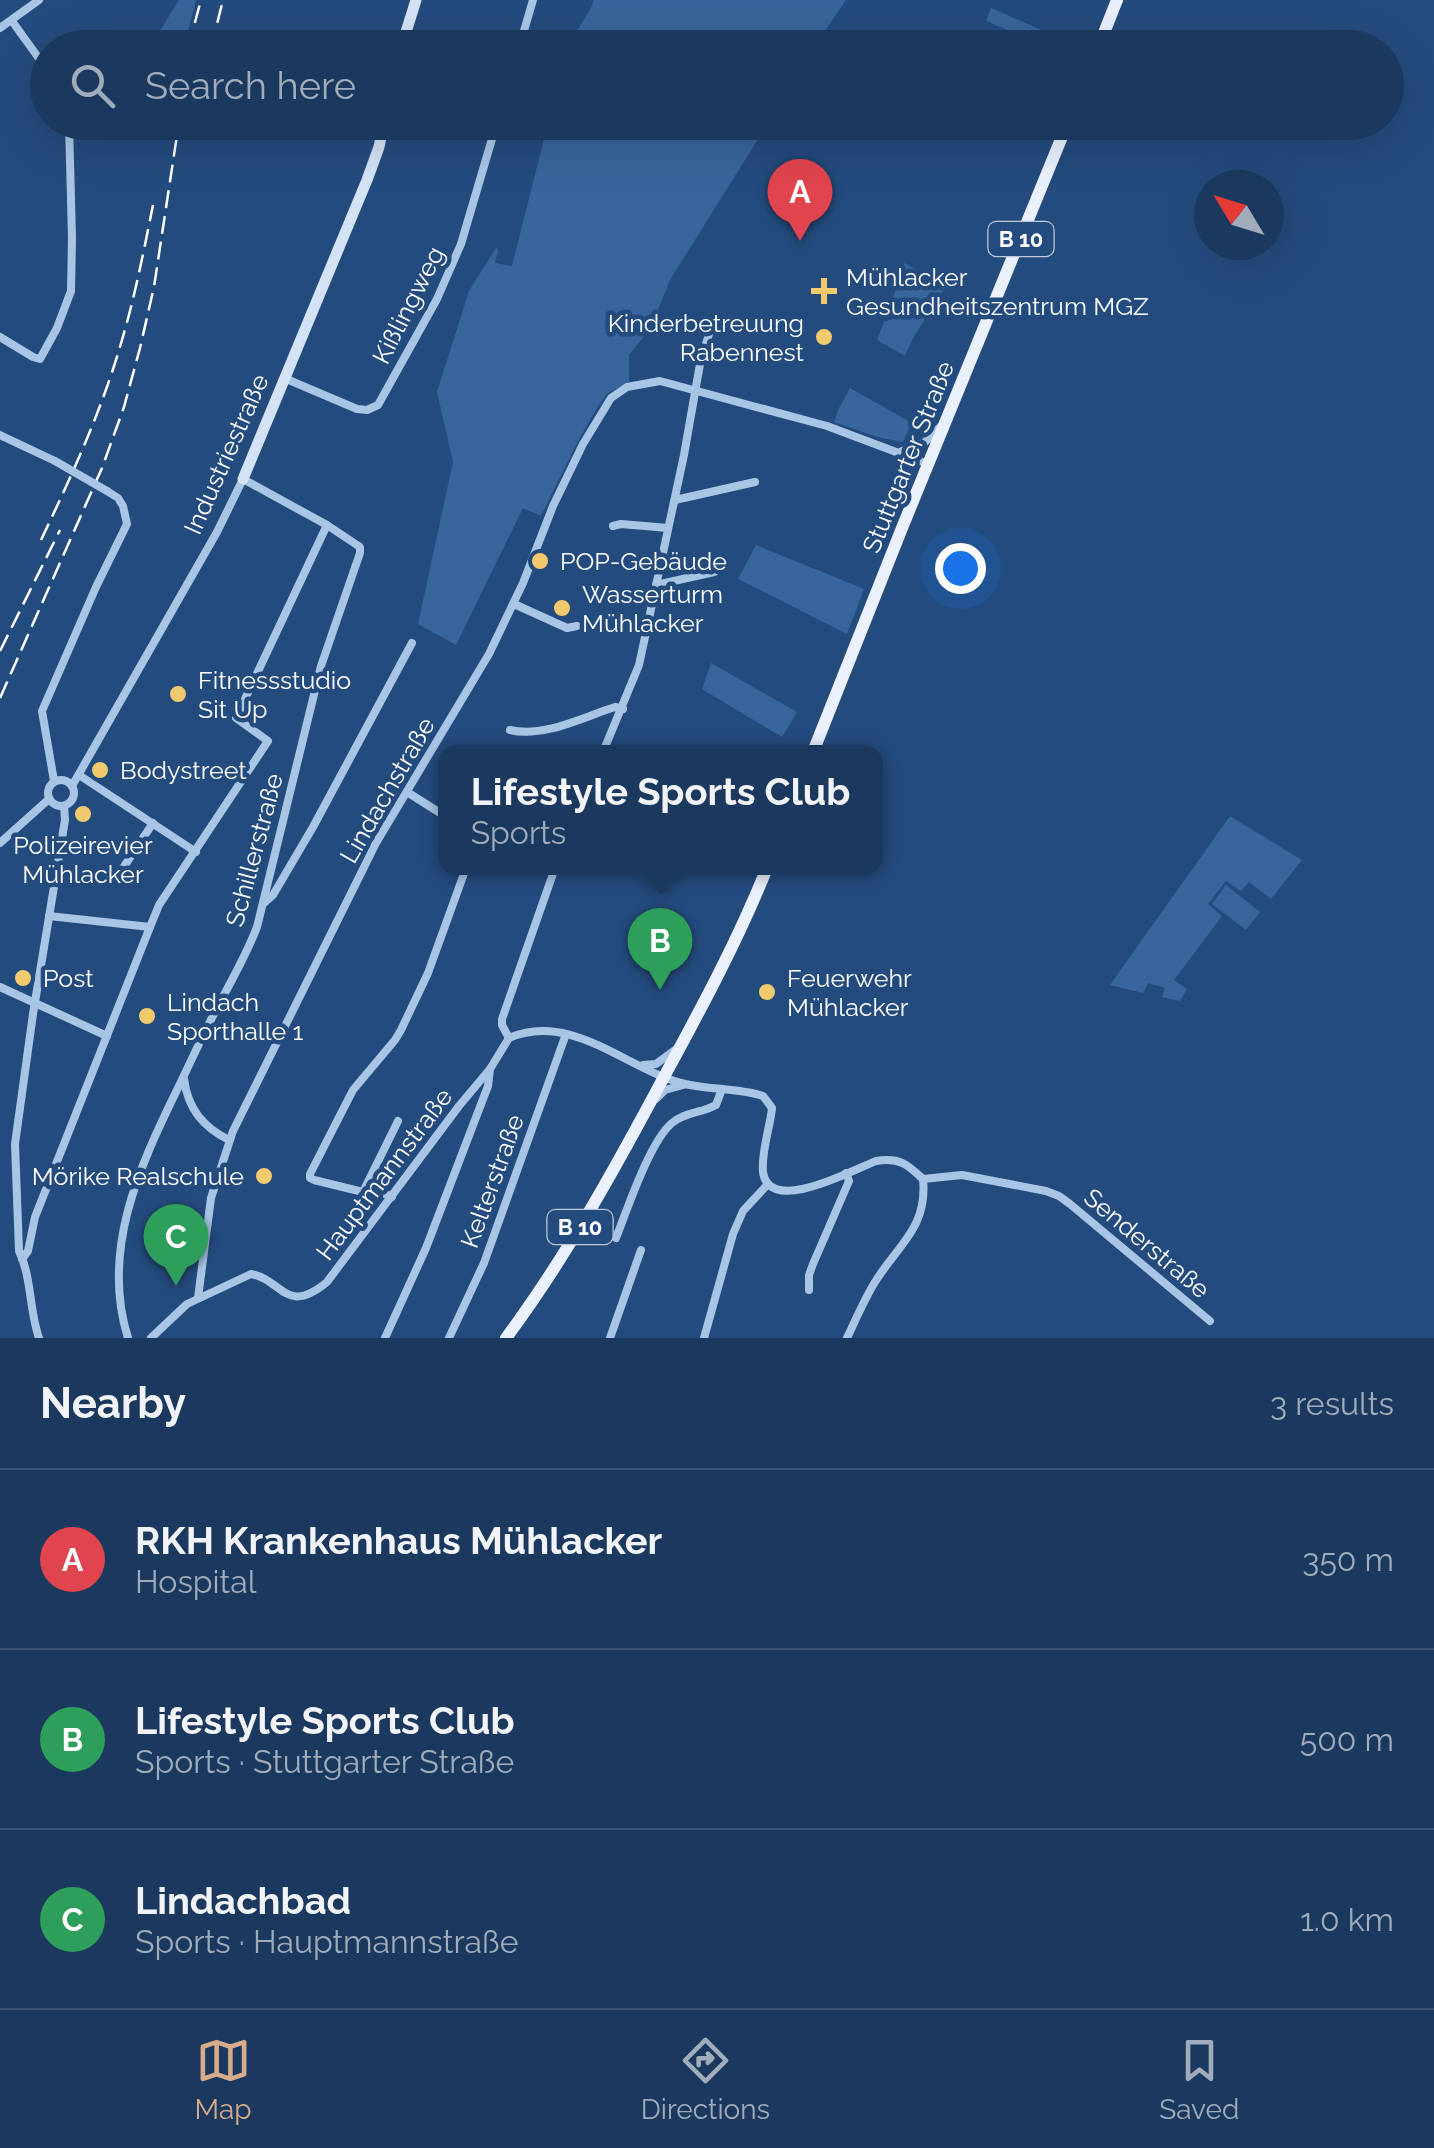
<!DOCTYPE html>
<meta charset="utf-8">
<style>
:root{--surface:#1b385e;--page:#284367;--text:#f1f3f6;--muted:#a0acbc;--line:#395273;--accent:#d6ab8b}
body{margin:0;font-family:Raleway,sans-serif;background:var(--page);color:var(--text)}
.compass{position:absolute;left:1194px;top:170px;width:90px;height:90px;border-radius:50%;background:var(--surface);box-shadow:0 10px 40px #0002;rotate:308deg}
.you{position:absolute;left:960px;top:568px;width:35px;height:35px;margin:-25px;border:8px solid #fff;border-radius:50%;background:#1a73e8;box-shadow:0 0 0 15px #1a73e833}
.badge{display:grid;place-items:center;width:65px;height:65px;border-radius:50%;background:var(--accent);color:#fff;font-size:32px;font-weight:700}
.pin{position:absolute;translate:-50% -82px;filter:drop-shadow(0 2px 5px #0008)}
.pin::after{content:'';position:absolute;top:52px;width:35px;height:30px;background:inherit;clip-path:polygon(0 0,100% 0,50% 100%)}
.popup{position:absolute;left:438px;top:745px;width:445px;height:130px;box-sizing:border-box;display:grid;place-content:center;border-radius:20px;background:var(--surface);filter:drop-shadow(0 2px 8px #0005);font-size:32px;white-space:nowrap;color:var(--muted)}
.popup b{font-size:38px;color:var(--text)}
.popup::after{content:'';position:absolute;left:50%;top:100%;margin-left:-20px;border:20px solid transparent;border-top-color:var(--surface)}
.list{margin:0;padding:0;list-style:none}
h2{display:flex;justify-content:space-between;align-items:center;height:130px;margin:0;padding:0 40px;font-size:42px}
h2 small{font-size:32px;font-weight:400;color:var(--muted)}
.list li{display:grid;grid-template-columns:65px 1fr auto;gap:30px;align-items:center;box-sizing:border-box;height:180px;padding:0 40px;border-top:2px solid var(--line)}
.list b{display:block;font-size:38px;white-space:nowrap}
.list p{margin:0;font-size:32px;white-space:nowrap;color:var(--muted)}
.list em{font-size:32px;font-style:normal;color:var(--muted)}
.icon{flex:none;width:55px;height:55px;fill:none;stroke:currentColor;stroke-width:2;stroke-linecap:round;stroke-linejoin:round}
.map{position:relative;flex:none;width:1434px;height:1338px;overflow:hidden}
.search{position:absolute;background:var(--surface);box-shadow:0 10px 40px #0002;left:30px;right:30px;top:30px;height:110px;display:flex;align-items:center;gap:25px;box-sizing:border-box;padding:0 35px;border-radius:55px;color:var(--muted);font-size:38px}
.sheet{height:670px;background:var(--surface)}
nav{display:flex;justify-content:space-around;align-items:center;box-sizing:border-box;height:140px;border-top:2px solid var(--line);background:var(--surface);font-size:28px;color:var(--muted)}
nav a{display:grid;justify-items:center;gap:5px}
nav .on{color:var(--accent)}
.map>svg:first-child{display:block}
.green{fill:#38659b}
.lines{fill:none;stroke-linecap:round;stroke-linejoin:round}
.street{stroke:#a9c5e6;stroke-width:8}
.secondary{stroke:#d3e2f5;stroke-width:11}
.primary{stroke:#eaf1fd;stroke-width:12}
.rail{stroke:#fff;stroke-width:2.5;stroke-dasharray:18 8;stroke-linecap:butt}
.street-bridge{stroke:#a9c5e6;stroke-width:8}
.poi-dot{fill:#f0ca6d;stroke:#244b7e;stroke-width:4}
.labels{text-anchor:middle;stroke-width:9;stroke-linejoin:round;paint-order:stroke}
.shield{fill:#244b7e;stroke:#bdc9d8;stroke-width:2.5}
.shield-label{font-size:22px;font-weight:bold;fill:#fff}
.poi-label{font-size:25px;fill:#fff;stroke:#244b7e;text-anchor:start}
.street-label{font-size:25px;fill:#fff;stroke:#244b7e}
</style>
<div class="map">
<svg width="1434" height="1338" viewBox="0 0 1434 1338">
<rect width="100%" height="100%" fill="#244b7e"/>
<g class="green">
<polygon points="179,0 196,0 184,47 150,47"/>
<polygon points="594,0 846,0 814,47 567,47 591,8"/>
<polygon points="991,8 1081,47 1048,47 986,21"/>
<polygon points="548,123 768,123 670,280 650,329 629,355 629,382 608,393 600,403 579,439 541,516 523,508 456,645 418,624 453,462 437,392 469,291 496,248 498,249 495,263 512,266"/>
<polygon points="904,263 946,287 914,336 905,356 877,340 884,322 892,319 899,307 892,301"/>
<polygon points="850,388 912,423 903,442 877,437 834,422 838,410"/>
<polygon points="756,545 864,589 847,634 738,579"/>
<polygon points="711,663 797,712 782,737 702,689"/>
<polygon points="1230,816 1302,860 1271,899 1249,882 1241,891 1226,881 1208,904 1222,916 1174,980 1187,989 1180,1001 1162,997 1165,988 1148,983 1143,993 1110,985"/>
<polygon points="1226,885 1260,912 1246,930 1212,904"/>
</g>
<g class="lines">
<g class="street">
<polyline points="12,21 48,71"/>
<polyline points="0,28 39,0"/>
<polyline points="519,48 533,0"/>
<polyline points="0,337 33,357 40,359 57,328 71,291 72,238 69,122"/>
<polyline points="284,378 357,409 367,410 378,405 437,299 461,244 497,122"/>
<polyline points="0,435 55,461"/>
<polyline points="902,451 922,445 940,427"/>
<polyline points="675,500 755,482"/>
<polyline points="613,526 621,524 668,528"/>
<polyline points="656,585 714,572"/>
<polyline points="514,604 567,628 577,626"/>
<path d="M510,730C544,738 583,717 615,707L623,709"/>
<polyline points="603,752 639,665 684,455 700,364 712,324"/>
<polyline points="79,775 196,852"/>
<circle cx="61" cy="793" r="13"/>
<polyline points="54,781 42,711 96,587 127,524 123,506 118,498 107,491"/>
<path d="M72,786L217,532L243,479L327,525L360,547V553L321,666L257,927C246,956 230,983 216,1010C201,1038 189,1066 175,1094C138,1170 101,1252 128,1338"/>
<polyline points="407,792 445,816"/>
<polyline points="0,843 49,799"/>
<polyline points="115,880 153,823"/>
<polyline points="264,903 273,895 313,827 412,643"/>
<polyline points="49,916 150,927 159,905 268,741 236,718 327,525"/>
<polyline points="0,987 107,1036"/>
<polyline points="509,1038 502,1025 502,1019 555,868"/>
<polyline points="643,1065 656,1064 675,1050"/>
<path d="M184,1079C188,1109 203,1127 229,1140"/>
<polyline points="656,1099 665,1090 683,1085"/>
<polyline points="363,1192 398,1121"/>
<polyline points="392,1197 386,1194 363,1192 314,1180 310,1178 310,1174 353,1090 395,1040 401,1030 428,973 466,868"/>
<path d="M616,1238C627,1210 650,1141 672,1123C685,1112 702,1113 716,1105L722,1089"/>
<polyline points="22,1259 28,1251 35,1217 150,927"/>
<polyline points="809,1290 809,1275 813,1264 849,1181 846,1173"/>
<polyline points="198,1298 211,1198 233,1131 376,843 489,654 523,583 553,506 583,444 611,398 627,387 660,381 827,426 928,464"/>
<path d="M39,1338C29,1310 32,1278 19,1251L15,1144L33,1014L65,820L64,806"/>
<path d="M151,1338L187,1304L251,1274C283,1280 286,1316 327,1282L459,1106L490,1069"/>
<path d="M385,1338L426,1248L488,1086L490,1069L509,1038C572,1011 627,1070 685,1084C711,1090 738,1088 763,1096L772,1108C770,1128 761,1152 763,1172C769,1216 853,1170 876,1161C899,1157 907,1164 923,1179L962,1175L1046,1191L1059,1196L1070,1204L1210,1321"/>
<polyline points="449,1338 484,1263 566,1034"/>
<polyline points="610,1338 641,1250"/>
<polyline points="704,1338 733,1234 743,1211 768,1184"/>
<path d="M847,1338C856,1319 864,1300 875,1282C898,1245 928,1227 923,1179"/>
</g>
<g class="secondary">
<polyline points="401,48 416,0"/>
<polyline points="243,479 367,180 379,147 384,122"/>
</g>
<g class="primary">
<polyline points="1098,48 1117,0"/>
<polyline points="813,752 902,528 1068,122"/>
<path d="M506,1338C567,1256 617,1165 665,1075C702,1007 738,940 767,868"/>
</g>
<g class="rail">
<polyline points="188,48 201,0"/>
<polyline points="211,48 223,0"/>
<path d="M41,540C72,475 102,410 122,340C135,296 144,250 153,205"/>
<polyline points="0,651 60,530"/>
<polyline points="0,698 102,468 124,407 140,348 154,287 179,122"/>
</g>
<polyline class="street-bridge" points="55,461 107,491"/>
</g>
<g class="poi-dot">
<path d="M819 276h10v10h10v10h-10v10h-10v-10h-10v-10h10z"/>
<circle cx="824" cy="337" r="10"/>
<circle cx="540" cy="561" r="10"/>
<circle cx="562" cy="608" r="10"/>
<circle cx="178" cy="694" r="10"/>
<circle cx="100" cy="770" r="10"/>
<circle cx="83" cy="814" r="10"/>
<circle cx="23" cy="978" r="10"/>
<circle cx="767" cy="992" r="10"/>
<circle cx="147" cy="1016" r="10"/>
<circle cx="264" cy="1176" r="10"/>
</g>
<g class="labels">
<g class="shield">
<rect x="988.5" y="222" width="65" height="34" rx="8"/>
<rect x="547.5" y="1210" width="65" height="34" rx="8"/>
</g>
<g class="shield-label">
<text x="1021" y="247">B 10</text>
<text x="580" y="1235">B 10</text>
</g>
<g class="poi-label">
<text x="846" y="286">Mühlacker<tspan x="846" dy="29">Gesundheitszentrum MGZ</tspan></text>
<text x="804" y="332" text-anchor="end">Kinderbetreuung<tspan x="804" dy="29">Rabennest</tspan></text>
<text x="560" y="570">POP-Gebäude</text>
<text x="582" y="603">Wasserturm<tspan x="582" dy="29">Mühlacker</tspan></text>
<text x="198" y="689">Fitnessstudio<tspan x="198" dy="29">Sit Up</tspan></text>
<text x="120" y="779">Bodystreet</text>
<text x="83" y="854" text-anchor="middle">Polizeirevier<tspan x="83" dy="29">Mühlacker</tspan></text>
<text x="43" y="987">Post</text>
<text x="787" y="987">Feuerwehr<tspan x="787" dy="29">Mühlacker</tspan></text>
<text x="167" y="1011">Lindach<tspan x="167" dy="29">Sporthalle 1</tspan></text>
<text x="244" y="1185" text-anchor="end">Mörike Realschule</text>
</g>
<g class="street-label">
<text transform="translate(408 305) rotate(-63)" y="9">Kißlingweg</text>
<text transform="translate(226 454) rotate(-66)" y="9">Industriestraße</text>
<text transform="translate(908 457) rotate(-68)" y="9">Stuttgarter Straße</text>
<text transform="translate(387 790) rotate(-60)" y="9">Lindachstraße</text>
<text transform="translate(254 850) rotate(-75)" y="9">Schillerstraße</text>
<text transform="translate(384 1174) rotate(-53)" y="9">Hauptmannstraße</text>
<text transform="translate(492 1181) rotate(-70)" y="9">Kelterstraße</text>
<text transform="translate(1147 1243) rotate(40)" y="9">Senderstraße</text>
</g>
</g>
</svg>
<svg class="compass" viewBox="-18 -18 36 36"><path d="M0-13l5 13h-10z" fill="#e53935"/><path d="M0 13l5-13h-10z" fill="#a0acbc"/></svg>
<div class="you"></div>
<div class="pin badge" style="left:800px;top:241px;background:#e0444e">A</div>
<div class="pin badge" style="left:660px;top:990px;background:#2e9e5b">B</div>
<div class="popup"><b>Lifestyle Sports Club</b>Sports</div>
<div class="pin badge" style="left:176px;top:1286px;background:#2e9e5b">C</div>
<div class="search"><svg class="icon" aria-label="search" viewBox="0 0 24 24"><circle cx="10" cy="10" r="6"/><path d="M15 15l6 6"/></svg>Search here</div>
</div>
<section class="sheet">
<h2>Nearby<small>3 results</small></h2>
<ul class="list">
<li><span class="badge" style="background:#e0444e">A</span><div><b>RKH Krankenhaus Mühlacker</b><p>Hospital</p></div><em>350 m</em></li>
<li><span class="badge" style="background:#2e9e5b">B</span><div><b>Lifestyle Sports Club</b><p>Sports · Stuttgarter Straße</p></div><em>500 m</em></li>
<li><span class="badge" style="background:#2e9e5b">C</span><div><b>Lindachbad</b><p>Sports · Hauptmannstraße</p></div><em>1.0 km</em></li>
</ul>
</section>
<nav>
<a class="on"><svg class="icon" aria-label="map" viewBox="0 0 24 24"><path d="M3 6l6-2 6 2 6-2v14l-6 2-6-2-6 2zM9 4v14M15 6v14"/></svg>Map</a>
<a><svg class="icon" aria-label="directions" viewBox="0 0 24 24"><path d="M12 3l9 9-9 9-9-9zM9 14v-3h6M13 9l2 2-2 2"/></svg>Directions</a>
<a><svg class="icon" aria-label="saved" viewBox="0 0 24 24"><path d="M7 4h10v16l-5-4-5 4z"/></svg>Saved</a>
</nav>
